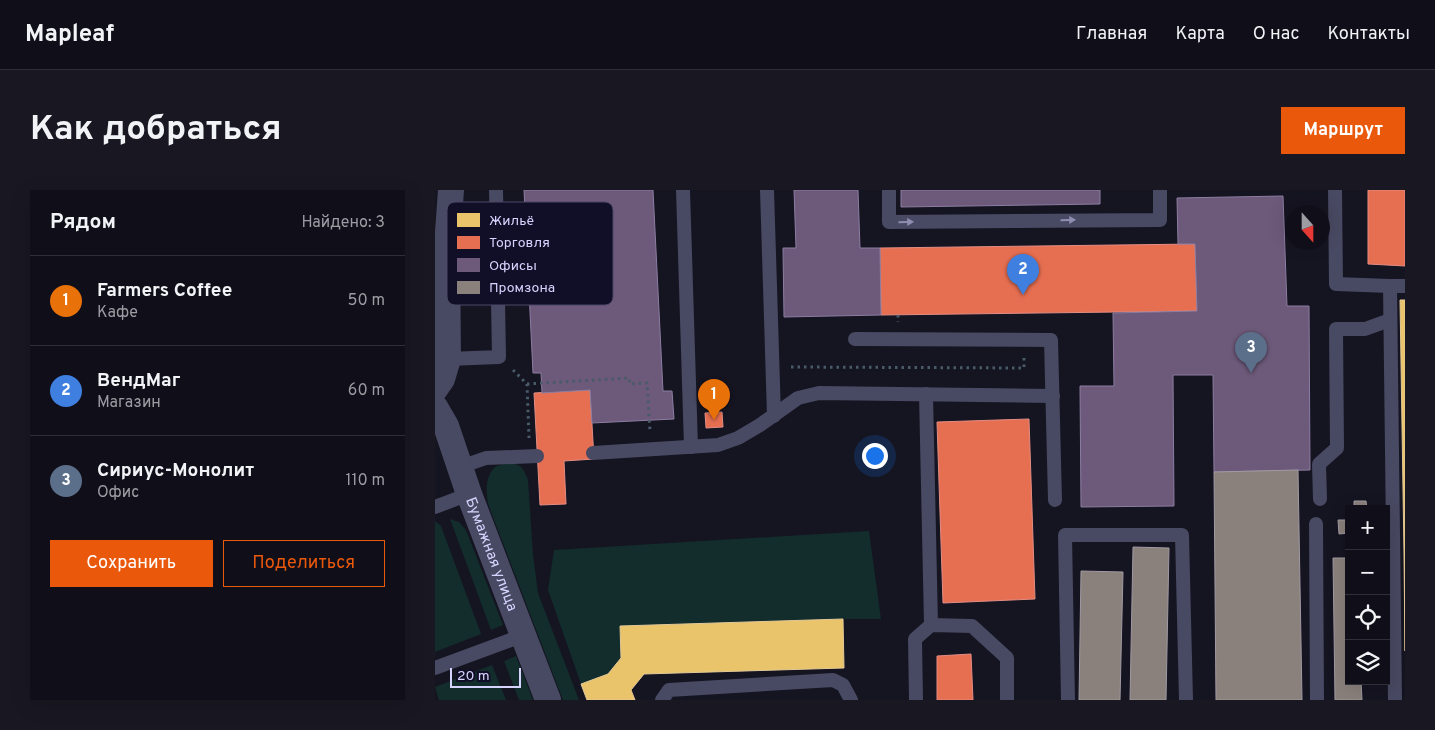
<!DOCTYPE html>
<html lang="ru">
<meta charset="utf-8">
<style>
:root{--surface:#100f19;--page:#191822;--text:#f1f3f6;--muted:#9c9ca2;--line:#302f38;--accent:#ea580c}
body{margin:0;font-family:Overpass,sans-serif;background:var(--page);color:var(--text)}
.controls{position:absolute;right:15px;bottom:15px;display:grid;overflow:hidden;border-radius:0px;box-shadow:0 5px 20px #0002}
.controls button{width:45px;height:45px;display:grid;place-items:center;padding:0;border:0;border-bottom:1px solid var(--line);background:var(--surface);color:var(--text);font:25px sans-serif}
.compass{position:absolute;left:850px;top:15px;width:45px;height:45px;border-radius:50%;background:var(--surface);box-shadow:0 5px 20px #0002;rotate:159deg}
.scale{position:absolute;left:15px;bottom:12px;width:71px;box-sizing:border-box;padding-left:5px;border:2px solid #d6d4ff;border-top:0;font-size:14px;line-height:18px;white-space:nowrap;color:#d6d4ff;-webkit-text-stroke:4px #110e27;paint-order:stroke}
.you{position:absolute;left:439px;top:265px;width:18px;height:18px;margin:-12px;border:4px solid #fff;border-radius:50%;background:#1a73e8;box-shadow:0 0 0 8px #1a73e833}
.badge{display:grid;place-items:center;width:32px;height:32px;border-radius:50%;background:var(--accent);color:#fff;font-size:16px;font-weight:700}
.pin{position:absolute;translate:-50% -41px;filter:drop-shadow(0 1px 2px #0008)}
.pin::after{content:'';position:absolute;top:26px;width:18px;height:15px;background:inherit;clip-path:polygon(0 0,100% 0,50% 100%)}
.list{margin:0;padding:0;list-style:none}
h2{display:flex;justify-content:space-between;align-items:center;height:65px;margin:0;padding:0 20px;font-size:21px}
h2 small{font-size:16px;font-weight:400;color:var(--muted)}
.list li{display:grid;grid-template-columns:32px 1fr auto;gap:15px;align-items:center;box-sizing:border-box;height:90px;padding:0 20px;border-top:1px solid var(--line)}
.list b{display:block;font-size:19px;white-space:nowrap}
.list p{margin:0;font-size:16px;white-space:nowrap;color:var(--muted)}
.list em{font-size:16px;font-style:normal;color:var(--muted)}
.actions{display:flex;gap:10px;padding:15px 20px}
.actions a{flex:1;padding:11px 0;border:1px solid var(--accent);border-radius:0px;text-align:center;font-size:18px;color:var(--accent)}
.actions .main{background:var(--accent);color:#fff}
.icon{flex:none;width:28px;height:28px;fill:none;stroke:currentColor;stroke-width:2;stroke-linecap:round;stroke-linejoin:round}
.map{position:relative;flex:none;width:970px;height:510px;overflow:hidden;border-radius:0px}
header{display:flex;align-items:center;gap:30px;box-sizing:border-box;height:70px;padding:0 25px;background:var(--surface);border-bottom:1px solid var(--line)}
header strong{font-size:24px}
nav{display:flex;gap:28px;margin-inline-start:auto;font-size:18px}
.intro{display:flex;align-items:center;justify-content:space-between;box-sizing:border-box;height:120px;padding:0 30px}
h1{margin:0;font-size:35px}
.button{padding:12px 22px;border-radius:0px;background:var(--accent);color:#fff;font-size:18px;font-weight:700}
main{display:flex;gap:30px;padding:0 30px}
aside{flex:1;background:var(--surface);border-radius:0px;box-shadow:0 5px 20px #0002}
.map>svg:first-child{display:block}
.green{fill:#122d2c}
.homes{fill:#e9c46a;stroke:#e3c997}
.shops{fill:#e76f51;stroke:#e28d85}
.offices{fill:#6d597a;stroke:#8c7ea2}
.industry{fill:#8a817c;stroke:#a19aa3}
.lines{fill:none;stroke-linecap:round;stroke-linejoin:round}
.path{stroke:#495b69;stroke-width:3;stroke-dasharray:2.5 4;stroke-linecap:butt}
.lane{stroke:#484962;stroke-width:14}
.street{stroke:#484962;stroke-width:26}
.oneway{fill:#8f8eb0}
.labels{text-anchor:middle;stroke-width:5;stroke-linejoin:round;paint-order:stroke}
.street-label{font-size:15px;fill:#d6d4ff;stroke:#110e27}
.key{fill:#110e27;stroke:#4c4968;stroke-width:1}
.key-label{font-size:14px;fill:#d6d4ff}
</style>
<header>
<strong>Mapleaf</strong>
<nav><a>Главная</a><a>Карта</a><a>О нас</a><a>Контакты</a></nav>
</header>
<div class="intro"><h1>Как добраться</h1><a class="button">Маршрут</a></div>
<main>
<aside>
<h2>Рядом<small>Найдено: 3</small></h2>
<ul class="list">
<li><span class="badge" style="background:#e8710a">1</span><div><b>Farmers Coffee</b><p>Кафе</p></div><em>50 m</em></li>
<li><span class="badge" style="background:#3f7fe0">2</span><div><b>ВендМаг</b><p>Магазин</p></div><em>60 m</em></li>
<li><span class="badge" style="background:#5c6f8a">3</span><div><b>Сириус-Монолит</b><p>Офис</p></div><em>110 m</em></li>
</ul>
<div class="actions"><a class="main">Сохранить</a><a>Поделиться</a></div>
</aside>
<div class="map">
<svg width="970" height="510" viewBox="0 0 970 510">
<rect width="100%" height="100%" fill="#151421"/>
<g class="green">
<path d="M72,273C86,274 88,277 93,290L98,365L103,403L144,510H128L53,314C51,302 50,286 60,277C63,275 69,274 72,273Z"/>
<polygon points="15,329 24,332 31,340 68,435 56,440"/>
<polygon points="0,331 6,336 46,444 0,462"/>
<polygon points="434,341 446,429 408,429 185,437 186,468 173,484 146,494 113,400 119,360"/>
<polygon points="81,466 98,510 84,510 69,471"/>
<polygon points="57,475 71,510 4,510 0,497"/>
</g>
<g class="homes">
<polygon points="965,110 970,110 970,461 969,362"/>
<polygon points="408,429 409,478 209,484 196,500 200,510 152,510 146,494 173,484 186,468 185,436"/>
</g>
<g class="shops">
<polygon points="933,0 970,0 970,76 933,74"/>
<polygon points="760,54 762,121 446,125 445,58"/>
<polygon points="155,200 159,269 129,271 131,314 105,315 99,203"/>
<polygon points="287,222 288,237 271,238 270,223"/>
<polygon points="594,229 600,409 508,413 502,232"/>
<polygon points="536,464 538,510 502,510 502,466"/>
</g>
<g class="offices">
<polygon points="89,0 218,0 228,201 237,201 239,229 157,233 155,200 107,203 106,183 98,183"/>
<polygon points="359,0 423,0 425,58 445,58 446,125 349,127 348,58 361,58"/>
<polygon points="466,0 665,0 665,14 466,17"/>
<polygon points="848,6 852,116 874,116 875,280 779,282 778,185 738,185 739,316 646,317 645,196 679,196 678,123 762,121 760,54 743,54 742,8"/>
</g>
<g class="industry">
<polygon points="863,280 867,510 781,510 779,282"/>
<polygon points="919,311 931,311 932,319 919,319"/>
<polygon points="903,330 914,330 914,343 904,344"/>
<polygon points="698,357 734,358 731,510 695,510"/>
<polygon points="898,368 914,368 914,491 926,491 927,510 900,510"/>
<polygon points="646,381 688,382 685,510 644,510"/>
</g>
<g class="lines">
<g class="path">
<polyline points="463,125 463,132"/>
<polyline points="356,177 589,178 589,167"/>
<polyline points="78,180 92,194 94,248"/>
<polyline points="92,194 194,188 195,194 212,193 215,241"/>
</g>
<g class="lane">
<polyline points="248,0 256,257"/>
<polyline points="332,0 339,226"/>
<polyline points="454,0 454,32 725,30 725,0"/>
<polyline points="900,0 901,94 955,96"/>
<polyline points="420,149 616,150 620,310"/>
<polyline points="13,169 64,167 61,0"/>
<polyline points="491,204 496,435"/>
<polyline points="158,263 283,255 303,248 325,235 363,208 384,203 618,206"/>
<polyline points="25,277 51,268 102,266"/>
<polyline points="885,309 884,274 902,258 901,139 930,139 955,130"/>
<polyline points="0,317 34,304"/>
<polyline points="881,334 882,510"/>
<polyline points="0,478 89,445"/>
<polyline points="227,510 234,500 398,490 408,495 416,510"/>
<polyline points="481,510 480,449 496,435 537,436 572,468 572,510"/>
<polyline points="633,510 630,345 747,345 751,510"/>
<polyline points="960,510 955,96 970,96"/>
</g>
<g class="street">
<polyline points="0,199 7,189 13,169 12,56 16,0"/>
<path id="s1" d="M0,217L11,236L34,304L113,510"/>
</g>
</g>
<defs><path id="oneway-solid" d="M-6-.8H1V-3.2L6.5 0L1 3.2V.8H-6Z" transform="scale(1.25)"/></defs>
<g class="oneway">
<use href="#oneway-solid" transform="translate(633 30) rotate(-1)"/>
<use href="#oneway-solid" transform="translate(471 32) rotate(-1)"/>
</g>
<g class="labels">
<g class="street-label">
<text dy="5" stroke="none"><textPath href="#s1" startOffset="158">Бумажная улица</textPath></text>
</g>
</g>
<rect x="12" y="12" width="166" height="103" rx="8" class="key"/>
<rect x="22" y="23" width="23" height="14" fill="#e9c46a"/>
<rect x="22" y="46" width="23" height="13" fill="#e76f51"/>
<rect x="22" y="68" width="23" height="14" fill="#6d597a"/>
<rect x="22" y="91" width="23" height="13" fill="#8a817c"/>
<g class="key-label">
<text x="54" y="35">Жильё</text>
<text x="54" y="57">Торговля</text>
<text x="54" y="80">Офисы</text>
<text x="54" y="102">Промзона</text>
</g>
</svg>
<div class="controls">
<button>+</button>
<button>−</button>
<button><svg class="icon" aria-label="locate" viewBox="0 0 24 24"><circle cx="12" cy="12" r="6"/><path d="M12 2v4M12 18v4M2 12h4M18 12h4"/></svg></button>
<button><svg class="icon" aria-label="layers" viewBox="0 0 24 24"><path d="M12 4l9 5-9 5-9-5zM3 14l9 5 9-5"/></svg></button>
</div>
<svg class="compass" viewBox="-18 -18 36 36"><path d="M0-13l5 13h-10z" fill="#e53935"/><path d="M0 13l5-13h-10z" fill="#9c9ca2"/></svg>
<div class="scale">20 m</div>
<div class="you"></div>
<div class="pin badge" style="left:279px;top:230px;background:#e8710a">1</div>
<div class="pin badge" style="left:588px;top:105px;background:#3f7fe0">2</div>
<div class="pin badge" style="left:816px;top:183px;background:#5c6f8a">3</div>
</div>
</main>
